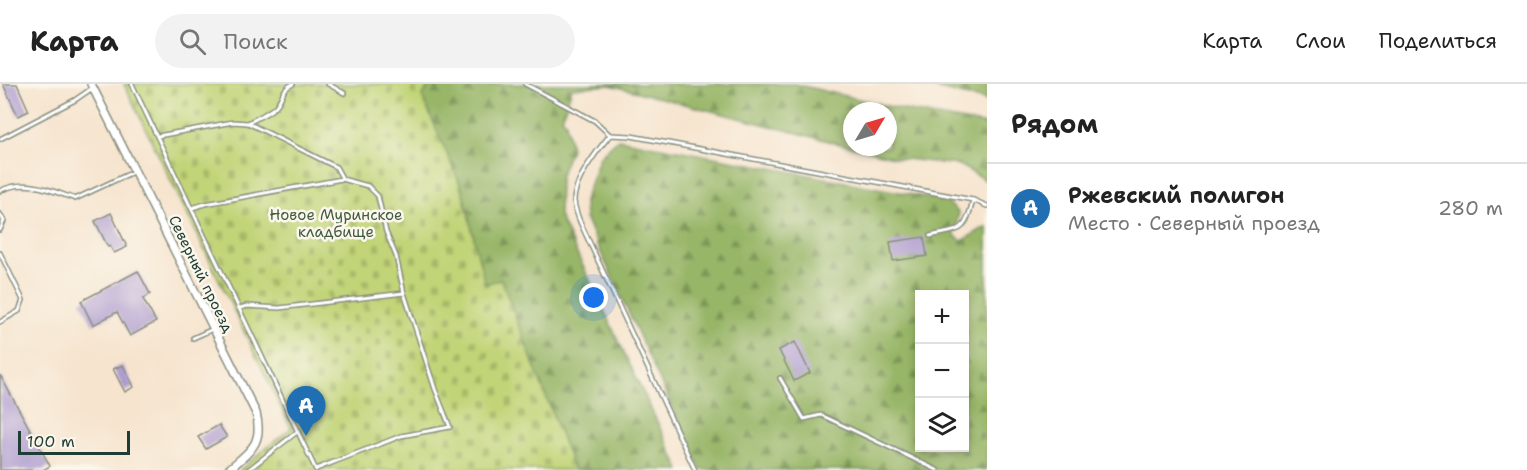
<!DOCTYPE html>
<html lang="ru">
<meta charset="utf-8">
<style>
:root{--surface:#fff;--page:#f2f2f2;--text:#222;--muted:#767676;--line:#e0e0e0;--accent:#1f6fb2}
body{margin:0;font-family:"Shantell Sans",sans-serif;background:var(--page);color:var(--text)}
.controls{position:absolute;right:18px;bottom:18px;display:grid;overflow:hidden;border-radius:0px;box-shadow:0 3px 9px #0003}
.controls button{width:54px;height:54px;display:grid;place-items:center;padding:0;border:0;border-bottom:2px solid var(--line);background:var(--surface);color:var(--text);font:30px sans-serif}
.compass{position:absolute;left:843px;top:18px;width:54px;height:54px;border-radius:50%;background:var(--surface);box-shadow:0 3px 9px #0003;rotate:52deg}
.scale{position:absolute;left:18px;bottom:15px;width:112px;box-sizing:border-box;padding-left:6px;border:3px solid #1f3d34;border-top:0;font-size:16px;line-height:21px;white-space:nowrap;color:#1f3d34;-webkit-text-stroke:4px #fbf7ec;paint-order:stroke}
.you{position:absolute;left:594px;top:214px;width:21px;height:21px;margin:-15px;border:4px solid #fff;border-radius:50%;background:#1a73e8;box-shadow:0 0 0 9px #1a73e833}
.badge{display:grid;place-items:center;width:39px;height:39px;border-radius:50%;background:var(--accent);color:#fff;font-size:20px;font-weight:700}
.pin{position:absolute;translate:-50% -50px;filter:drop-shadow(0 2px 3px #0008)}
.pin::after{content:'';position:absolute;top:32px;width:21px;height:18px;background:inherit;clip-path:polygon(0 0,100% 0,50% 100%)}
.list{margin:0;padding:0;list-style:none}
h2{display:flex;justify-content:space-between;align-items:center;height:78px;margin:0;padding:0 24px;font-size:26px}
h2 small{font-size:20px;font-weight:400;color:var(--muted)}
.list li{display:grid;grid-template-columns:39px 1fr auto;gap:18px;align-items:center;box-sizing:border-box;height:90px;padding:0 24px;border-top:2px solid var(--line)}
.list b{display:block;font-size:22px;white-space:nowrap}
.list p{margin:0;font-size:20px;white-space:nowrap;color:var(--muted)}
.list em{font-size:20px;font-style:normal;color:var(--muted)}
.icon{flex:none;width:33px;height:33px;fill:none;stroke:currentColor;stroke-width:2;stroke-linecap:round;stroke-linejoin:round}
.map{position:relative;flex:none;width:987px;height:386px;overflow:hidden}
header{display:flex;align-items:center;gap:36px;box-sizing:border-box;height:84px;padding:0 30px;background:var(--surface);border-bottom:2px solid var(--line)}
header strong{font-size:28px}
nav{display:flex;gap:33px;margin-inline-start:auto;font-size:21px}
.search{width:420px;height:54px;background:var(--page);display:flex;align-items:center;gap:15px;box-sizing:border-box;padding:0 21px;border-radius:33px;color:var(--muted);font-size:22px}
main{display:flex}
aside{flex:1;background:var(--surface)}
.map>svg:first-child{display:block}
.forest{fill:url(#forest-firs);stroke:#5c7a4e;stroke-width:1.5;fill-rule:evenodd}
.cemetery{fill:url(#cemetery-stones);stroke:#708856;stroke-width:1.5}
.building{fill:#af9ccf}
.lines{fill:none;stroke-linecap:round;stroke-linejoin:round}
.lane-casing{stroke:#8a9081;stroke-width:6}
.street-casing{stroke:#8a9081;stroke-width:10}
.lane{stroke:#fff;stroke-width:3}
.street{stroke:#fff;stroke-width:7}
.labels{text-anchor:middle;stroke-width:5;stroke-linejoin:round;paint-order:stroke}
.park-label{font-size:15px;fill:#3f5b41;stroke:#fbf7ec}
.street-label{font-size:15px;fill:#1f3d34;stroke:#fbf7ec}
</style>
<header>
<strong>Карта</strong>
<div class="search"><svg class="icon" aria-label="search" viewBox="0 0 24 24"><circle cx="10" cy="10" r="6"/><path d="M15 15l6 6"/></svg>Поиск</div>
<nav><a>Карта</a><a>Слои</a><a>Поделиться</a></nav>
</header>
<main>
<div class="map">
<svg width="987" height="386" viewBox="0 0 987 386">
<defs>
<pattern id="forest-firs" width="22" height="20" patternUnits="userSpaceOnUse" patternTransform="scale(1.5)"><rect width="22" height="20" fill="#98b668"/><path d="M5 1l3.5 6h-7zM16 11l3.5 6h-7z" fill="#7b9556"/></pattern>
<pattern id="cemetery-stones" width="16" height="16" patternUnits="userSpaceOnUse" patternTransform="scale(1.5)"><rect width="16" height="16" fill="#c1d477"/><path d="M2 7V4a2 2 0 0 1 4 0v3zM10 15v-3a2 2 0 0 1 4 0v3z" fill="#a5b768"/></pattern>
</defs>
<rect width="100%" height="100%" fill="#fbf7ec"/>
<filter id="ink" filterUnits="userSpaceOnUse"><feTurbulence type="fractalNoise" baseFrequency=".0167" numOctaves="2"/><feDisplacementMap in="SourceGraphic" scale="12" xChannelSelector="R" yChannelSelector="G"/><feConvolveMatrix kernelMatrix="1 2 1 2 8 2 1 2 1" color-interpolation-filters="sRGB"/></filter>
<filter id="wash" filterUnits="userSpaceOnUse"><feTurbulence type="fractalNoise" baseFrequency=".008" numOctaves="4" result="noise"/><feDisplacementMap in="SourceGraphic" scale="24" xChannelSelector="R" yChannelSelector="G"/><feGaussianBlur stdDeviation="1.35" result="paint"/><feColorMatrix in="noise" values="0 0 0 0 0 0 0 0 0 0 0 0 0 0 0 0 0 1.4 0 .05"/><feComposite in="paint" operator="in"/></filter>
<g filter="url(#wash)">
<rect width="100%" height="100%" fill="#f6e4ce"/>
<g class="forest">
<polygon points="431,0 795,0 909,27 987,41 987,97 959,81 897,74 853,63 888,63 888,27 852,27 852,63 610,1 572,4 562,34 566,38 571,65 560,92 559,132 680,386 574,386 501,195 485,201 462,105 422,12"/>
<polygon points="918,0 987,0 987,17 981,15"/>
<path d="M618,55L946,117L959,129L954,151L962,157L987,142V383L984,386H701L585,134L584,117L600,72ZM920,210H964V364H920Z"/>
</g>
<polygon class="cemetery" points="124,0 431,0 422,12 462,105 485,200 501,195 574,386 240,386 291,344"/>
<g id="blocks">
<g class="building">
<polygon points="3,0 17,0 29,27 18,32"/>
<polygon points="111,129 127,163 114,169 110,162 108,163 95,137"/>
<polygon points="924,153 927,172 893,177 890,158"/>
<polygon points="138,187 150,210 143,215 156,238 130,252 117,228 93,241 81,217"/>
<polygon points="795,258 810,289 794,297 779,266"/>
<polygon points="123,281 134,303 125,308 113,285"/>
<polygon points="0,291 50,382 43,386 0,386"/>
<polygon points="219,341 227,353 206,365 198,353"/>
</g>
</g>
</g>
<g filter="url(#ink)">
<use href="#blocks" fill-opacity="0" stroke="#8a9081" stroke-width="1.5"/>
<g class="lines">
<g class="lane-casing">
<g id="lane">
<polyline points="132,0 316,386"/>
<polyline points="328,0 344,9"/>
<polyline points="525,0 595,37 610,51"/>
<path d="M248,39C257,34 267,30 275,23C283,15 281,5 293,0"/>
<polyline points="158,52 233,38 248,39 336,83 342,94"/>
<polyline points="0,55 75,16 91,5"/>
<path d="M0,107C25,94 51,106 75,115L133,88"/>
<polyline points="192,124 205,120 342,95 368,102 378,112 386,148 396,172 404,209 435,305 450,343 401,352 316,385"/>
<polyline points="0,130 4,137 0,146"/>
<path d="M930,152C961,145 965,150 973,116"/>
<polyline points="0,169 23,216 19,227 0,238"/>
<polyline points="240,224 247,222 279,224 404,209"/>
<polyline points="193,254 213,245"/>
<polyline points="780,294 804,335 821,331 937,386"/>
<polyline points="248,386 297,348"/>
<path d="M695,386L581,140C578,133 575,125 574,117C574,96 597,67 610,51L631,52L973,116L987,122"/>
</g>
</g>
<g class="street-casing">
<path id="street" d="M91,0L256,329C264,360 250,367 228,386"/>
</g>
<use href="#lane" class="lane"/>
<use href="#street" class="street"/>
</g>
</g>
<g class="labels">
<g class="park-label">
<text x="336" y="136">Новое Муринское<tspan x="336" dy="17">кладбище</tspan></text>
</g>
<g class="street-label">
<text transform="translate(201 190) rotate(64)" y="5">Северный проезд</text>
</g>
</g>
</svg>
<div class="controls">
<button>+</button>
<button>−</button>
<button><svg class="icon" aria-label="layers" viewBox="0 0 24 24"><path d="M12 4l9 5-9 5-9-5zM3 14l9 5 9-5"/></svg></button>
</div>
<svg class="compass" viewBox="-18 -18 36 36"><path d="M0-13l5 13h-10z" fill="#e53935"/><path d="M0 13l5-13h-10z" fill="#767676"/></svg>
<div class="scale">100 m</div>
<div class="you"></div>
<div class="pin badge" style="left:306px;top:352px">A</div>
</div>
<aside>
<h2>Рядом<small></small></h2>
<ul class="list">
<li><span class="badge">A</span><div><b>Ржевский полигон</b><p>Место · Северный проезд</p></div><em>280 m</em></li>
</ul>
</aside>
</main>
